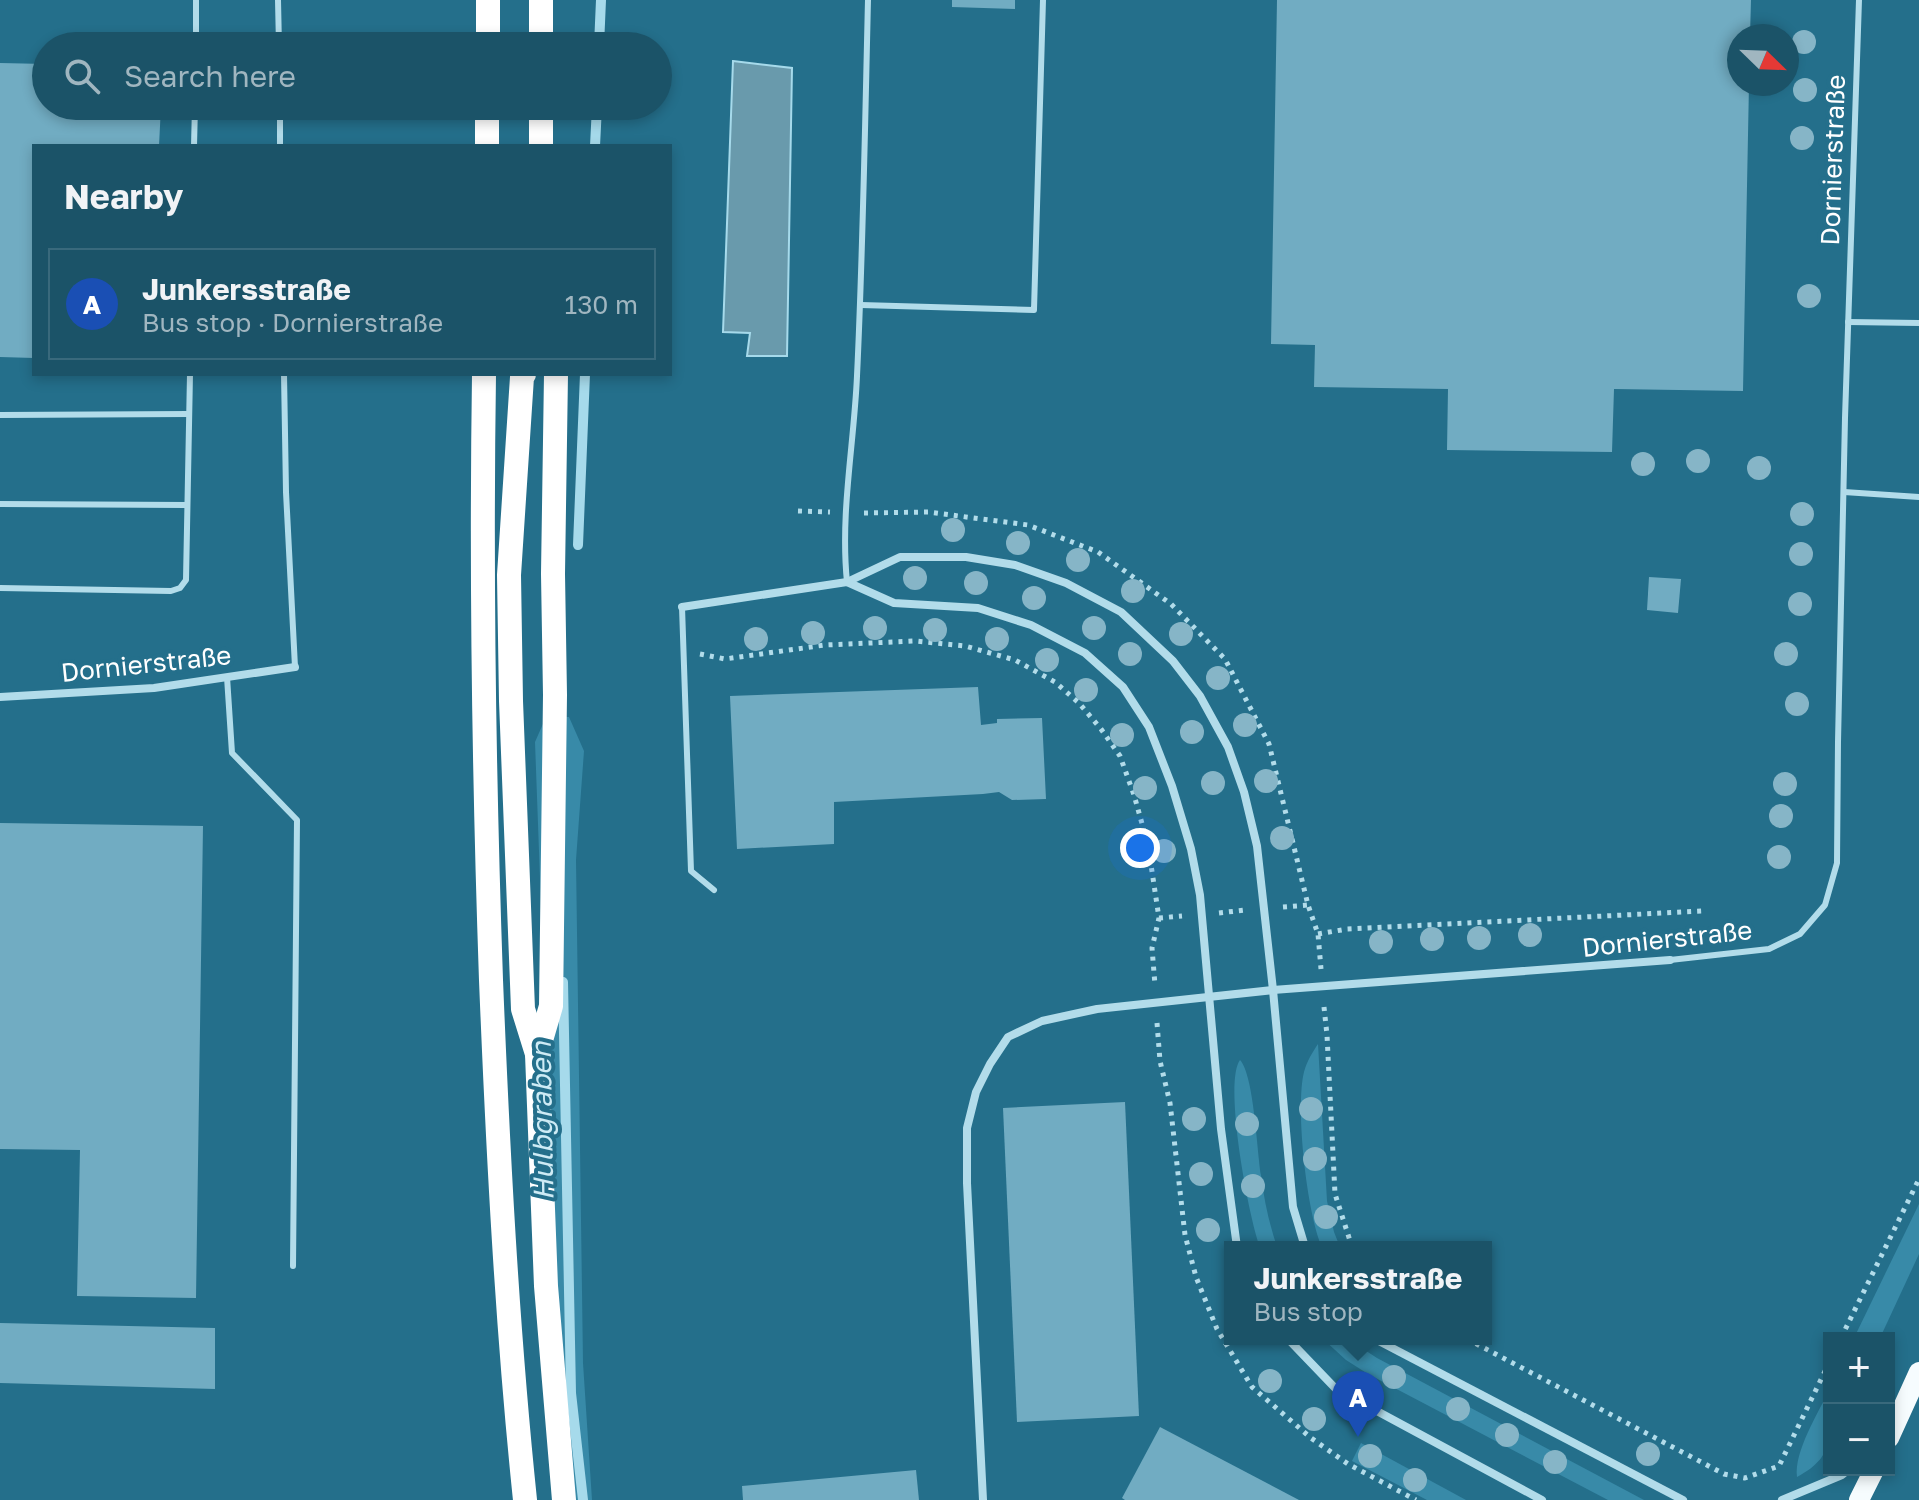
<!DOCTYPE html>
<meta charset="utf-8">
<style>
:root{--surface:#1b5368;--page:#285d71;--text:#f1f3f6;--muted:#a0b6c0;--line:#39697c;--accent:#8c9099}
body{margin:0;font-family:"Golos Text",sans-serif;background:var(--page);color:var(--text)}
.controls{position:absolute;right:24px;bottom:24px;display:grid;overflow:hidden;border-radius:0px;box-shadow:0 4px 12px #0003}
.controls button{width:72px;height:72px;display:grid;place-items:center;padding:0;border:0;border-bottom:2px solid var(--line);background:var(--surface);color:var(--text);font:40px sans-serif}
.compass{position:absolute;left:1727px;top:24px;width:72px;height:72px;border-radius:50%;background:var(--surface);box-shadow:0 4px 12px #0003;rotate:113deg}
.you{position:absolute;left:1140px;top:848px;width:28px;height:28px;margin:-20px;border:6px solid #fff;border-radius:50%;background:#1a73e8;box-shadow:0 0 0 12px #1a73e833}
.badge{display:grid;place-items:center;width:52px;height:52px;border-radius:50%;background:var(--accent);color:#fff;font-size:26px;font-weight:700}
.pin{position:absolute;translate:-50% -66px;filter:drop-shadow(0 2px 4px #0008)}
.pin::after{content:'';position:absolute;top:42px;width:28px;height:24px;background:inherit;clip-path:polygon(0 0,100% 0,50% 100%)}
.popup{position:absolute;left:1224px;top:1241px;width:268px;height:104px;box-sizing:border-box;display:grid;place-content:center;border-radius:0px;background:var(--surface);filter:drop-shadow(0 2px 6px #0005);font-size:26px;white-space:nowrap;color:var(--muted)}
.popup b{font-size:30px;color:var(--text)}
.popup::after{content:'';position:absolute;left:50%;top:100%;margin-left:-16px;border:16px solid transparent;border-top-color:var(--surface)}
.list{margin:0;padding:0;list-style:none}
h2{display:flex;justify-content:space-between;align-items:center;height:104px;margin:0;padding:0 32px;font-size:34px}
h2 small{font-size:26px;font-weight:400;color:var(--muted)}
.list li{display:grid;grid-template-columns:52px 1fr auto;gap:24px;align-items:center;box-sizing:border-box;height:112px;margin:0 16px 16px;padding:0 16px;border:2px solid var(--line);border-radius:0px}
.list b{display:block;font-size:30px;white-space:nowrap}
.list p{margin:0;font-size:26px;white-space:nowrap;color:var(--muted)}
.list em{font-size:26px;font-style:normal;color:var(--muted)}
.icon{flex:none;width:44px;height:44px;fill:none;stroke:currentColor;stroke-width:2;stroke-linecap:round;stroke-linejoin:round}
.map{position:relative;flex:none;width:1919px;height:1500px;overflow:hidden}
.search{position:absolute;background:var(--surface);box-shadow:0 4px 12px #0003;left:32px;top:32px;width:640px;height:88px;display:flex;align-items:center;gap:20px;box-sizing:border-box;padding:0 28px;border-radius:44px;color:var(--muted);font-size:30px}
.panel{position:absolute;background:var(--surface);box-shadow:0 4px 12px #0003;left:32px;top:144px;width:640px;height:232px;border-radius:0px}
.map>svg:first-child{display:block}
.green{fill:#388aa8}
.water{fill:#699aac;stroke:#a6daeb;stroke-width:2}
.lines{fill:none;stroke-linecap:round;stroke-linejoin:round}
.stream{stroke:#a6daeb;stroke-width:10}
.building{fill:#71acc2}
.path{stroke:#b2dcea;stroke-width:5;stroke-dasharray:4 6;stroke-linecap:butt}
.lane{stroke:#b2dcea;stroke-width:6}
.street{stroke:#b2dcea;stroke-width:8}
.primary{stroke:#f6fcfe;stroke-width:20}
.highway{stroke:#fff;stroke-width:24}
.tree{fill:#86b5c7}
.labels{text-anchor:middle;stroke-width:8;stroke-linejoin:round;paint-order:stroke}
.street-label{font-size:26px;fill:#fff;stroke:#246f8b}
.water-label{font-size:28px;font-style:italic;fill:#ceebf5;stroke:#246f8b}
</style>
<div class="map">
<svg width="1919" height="1500" viewBox="0 0 1919 1500">
<rect width="100%" height="100%" fill="#246f8b"/>
<g class="green">
<polygon points="546,717 569,717 584,751 576,860 583,1363 592,1500 571,1500 559,1398 535,742"/>
<path d="M1318,1044L1327,1201L1334,1232L1340,1247H1322C1307,1214 1295,1108 1304,1072C1307,1061 1312,1053 1318,1044Z"/>
<path d="M1240,1060C1254,1075 1257,1151 1261,1175C1264,1200 1269,1223 1277,1247H1260C1249,1218 1223,1083 1240,1060Z"/>
<polygon points="1919,1204 1919,1254 1880,1338 1854,1338"/>
<polygon points="1323,1339 1348,1339 1377,1358 1644,1500 1608,1500 1368,1374 1346,1360"/>
<path d="M1829,1390C1829,1431 1839,1455 1797,1477C1794,1451 1818,1414 1829,1390Z"/>
<polygon points="1361,1443 1466,1500 1427,1500 1352,1461"/>
</g>
<polygon class="water" points="733,61 792,68 787,356 747,356 750,333 723,332"/>
<g class="lines">
<g class="stream">
<polyline points="599,46 601,0"/>
<polyline points="595,146 597,106"/>
<polyline points="578,545 585,374"/>
<polyline points="563,982 571,1393 583,1500"/>
</g>
</g>
<g class="building">
<polygon points="952,0 1015,0 1015,9 952,7"/>
<polygon points="1277,0 1751,0 1750,36 1739,36 1739,84 1749,84 1743,391 1614,389 1612,452 1447,450 1448,389 1314,387 1315,345 1271,344"/>
<polygon points="0,63 46,64 46,106 161,106 159,146 34,146 34,358 0,357"/>
<polygon points="1649,577 1681,579 1678,613 1647,610"/>
<polygon points="978,687 981,725 997,723 997,719 1042,718 1046,799 1012,800 999,792 983,794 834,802 834,844 737,849 730,696"/>
<polygon points="0,823 203,826 196,1298 77,1296 80,1150 0,1149"/>
<polygon points="1125,1102 1139,1416 1017,1422 1003,1108"/>
<polygon points="0,1323 215,1328 215,1389 0,1383"/>
<polygon points="1160,1427 1299,1500 1125,1500 1122,1498"/>
<polygon points="916,1470 919,1500 743,1500 742,1486"/>
</g>
<g class="lines">
<g class="path">
<polyline points="798,511 830,512"/>
<polyline points="864,513 928,512 1028,525 1098,552 1171,604 1225,659 1269,744 1308,905 1318,934 1321,969"/>
<polyline points="700,654 725,659 825,645 915,641 965,646 1015,660 1055,682 1079,703 1101,729 1120,756 1134,795 1148,845 1159,918 1152,948 1155,985"/>
<polyline points="1283,907 1308,905"/>
<polyline points="1219,913 1245,910"/>
<polyline points="1159,918 1182,916"/>
<polyline points="1318,934 1347,929 1703,911"/>
<polyline points="1324,1007 1327,1035 1335,1194 1352,1247"/>
<polyline points="1157,1023 1160,1061 1170,1103 1185,1235 1196,1277 1217,1329 1252,1387 1311,1438 1348,1464 1416,1500"/>
<polyline points="1841,1338 1919,1179"/>
<polyline points="1467,1339 1724,1474 1745,1478 1779,1466 1829,1363"/>
</g>
<g class="lane">
<polyline points="278,0 279,46"/>
<polyline points="196,46 196,0"/>
<polyline points="280,106 280,146"/>
<polyline points="194,146 195,106"/>
<polyline points="861,305 1034,310 1043,0"/>
<polyline points="1848,322 1919,323"/>
<polyline points="284,374 286,492 295,667"/>
<polyline points="0,415 189,414"/>
<polyline points="1844,492 1919,497"/>
<polyline points="0,504 187,505"/>
<path d="M847,582C840,513 854,445 857,376C863,251 865,125 868,0"/>
<polyline points="0,588 171,591 180,588 186,580 190,374"/>
<polyline points="682,607 691,871 714,890"/>
<polyline points="227,677 232,753 297,820 293,1266"/>
<polyline points="1670,960 1769,949 1800,934 1825,905 1837,863 1838,742 1845,418 1859,0"/>
</g>
<g class="street">
<polyline points="847,582 894,603 978,608 1031,625 1085,653 1123,687 1149,727 1172,786 1191,849 1200,895 1221,1129 1237,1247"/>
<polyline points="682,607 847,582 900,557 966,557 1015,565 1066,583 1121,612 1173,661 1200,696 1228,747 1244,792 1257,846 1273,990 1293,1207 1305,1247"/>
<polyline points="0,697 154,688 295,667"/>
<polyline points="1288,1339 1336,1389 1542,1500"/>
<polyline points="1375,1339 1683,1500"/>
<polyline points="983,1500 967,1183 967,1128 976,1092 990,1064 1008,1037 1042,1021 1097,1009 1273,990 1670,960"/>
<polyline points="1782,1500 1842,1475 1848,1470"/>
</g>
<g class="primary">
<polyline points="1889,1438 1919,1372"/>
<polyline points="1859,1500 1874,1470"/>
</g>
<g class="highway">
<polyline points="488,46 488,0"/>
<polyline points="541,46 541,0"/>
<polyline points="541,106 541,146"/>
<polyline points="487,146 487,106"/>
<path d="M484,374C481,576 484,778 491,980C498,1153 507,1327 525,1500"/>
<polyline points="524,374 522,377 509,575 511,701 523,1009 537,1054 546,1286 564,1500"/>
<polyline points="537,1054 551,1006 555,695 553,574 556,374"/>
</g>
</g>
<g class="tree">
<circle cx="1804" cy="42" r="12"/>
<circle cx="1805" cy="90" r="12"/>
<circle cx="1802" cy="138" r="12"/>
<circle cx="1809" cy="296" r="12"/>
<circle cx="1698" cy="461" r="12"/>
<circle cx="1643" cy="464" r="12"/>
<circle cx="1759" cy="468" r="12"/>
<circle cx="1802" cy="514" r="12"/>
<circle cx="953" cy="530" r="12"/>
<circle cx="1018" cy="543" r="12"/>
<circle cx="1801" cy="554" r="12"/>
<circle cx="1078" cy="560" r="12"/>
<circle cx="915" cy="578" r="12"/>
<circle cx="976" cy="583" r="12"/>
<circle cx="1133" cy="591" r="12"/>
<circle cx="1034" cy="598" r="12"/>
<circle cx="1800" cy="604" r="12"/>
<circle cx="875" cy="628" r="12"/>
<circle cx="1094" cy="628" r="12"/>
<circle cx="935" cy="630" r="12"/>
<circle cx="813" cy="633" r="12"/>
<circle cx="1181" cy="634" r="12"/>
<circle cx="756" cy="639" r="12"/>
<circle cx="997" cy="639" r="12"/>
<circle cx="1130" cy="654" r="12"/>
<circle cx="1786" cy="654" r="12"/>
<circle cx="1047" cy="660" r="12"/>
<circle cx="1218" cy="678" r="12"/>
<circle cx="1086" cy="690" r="12"/>
<circle cx="1797" cy="704" r="12"/>
<circle cx="1245" cy="725" r="12"/>
<circle cx="1192" cy="732" r="12"/>
<circle cx="1122" cy="735" r="12"/>
<circle cx="1266" cy="781" r="12"/>
<circle cx="1213" cy="783" r="12"/>
<circle cx="1785" cy="784" r="12"/>
<circle cx="1145" cy="788" r="12"/>
<circle cx="1781" cy="816" r="12"/>
<circle cx="1282" cy="838" r="12"/>
<circle cx="1164" cy="851" r="12"/>
<circle cx="1779" cy="857" r="12"/>
<circle cx="1530" cy="935" r="12"/>
<circle cx="1479" cy="938" r="12"/>
<circle cx="1432" cy="939" r="12"/>
<circle cx="1381" cy="942" r="12"/>
<circle cx="1311" cy="1109" r="12"/>
<circle cx="1194" cy="1119" r="12"/>
<circle cx="1247" cy="1124" r="12"/>
<circle cx="1315" cy="1159" r="12"/>
<circle cx="1201" cy="1174" r="12"/>
<circle cx="1253" cy="1186" r="12"/>
<circle cx="1326" cy="1217" r="12"/>
<circle cx="1208" cy="1230" r="12"/>
<circle cx="1394" cy="1377" r="12"/>
<circle cx="1270" cy="1381" r="12"/>
<circle cx="1458" cy="1409" r="12"/>
<circle cx="1314" cy="1419" r="12"/>
<circle cx="1507" cy="1435" r="12"/>
<circle cx="1648" cy="1454" r="12"/>
<circle cx="1370" cy="1456" r="12"/>
<circle cx="1555" cy="1462" r="12"/>
<circle cx="1415" cy="1480" r="12"/>
</g>
<g class="labels">
<g class="street-label">
<text transform="translate(1833 160) rotate(-88)" y="9">Dornierstraße</text>
<text transform="translate(146 664) rotate(-6)" y="9">Dornierstraße</text>
<text transform="translate(1667 939) rotate(-6)" y="9">Dornierstraße</text>
</g>
<g class="water-label">
<text transform="translate(542 1121) rotate(-91)" y="10">Hulbgraben</text>
</g>
</g>
</svg>
<div class="controls">
<button>+</button>
<button>−</button>
</div>
<svg class="compass" viewBox="-18 -18 36 36"><path d="M0-13l5 13h-10z" fill="#e53935"/><path d="M0 13l5-13h-10z" fill="#a0b6c0"/></svg>
<div class="you"></div>
<div class="pin badge" style="left:1358px;top:1437px;background:#1a4fb4">A</div>
<div class="popup"><b>Junkersstraße</b>Bus stop</div>
<div class="search"><svg class="icon" aria-label="search" viewBox="0 0 24 24"><circle cx="10" cy="10" r="6"/><path d="M15 15l6 6"/></svg>Search here</div>
<section class="panel">
<h2>Nearby<small></small></h2>
<ul class="list">
<li><span class="badge" style="background:#1a4fb4">A</span><div><b>Junkersstraße</b><p>Bus stop · Dornierstraße</p></div><em>130 m</em></li>
</ul>
</section>
</div>
